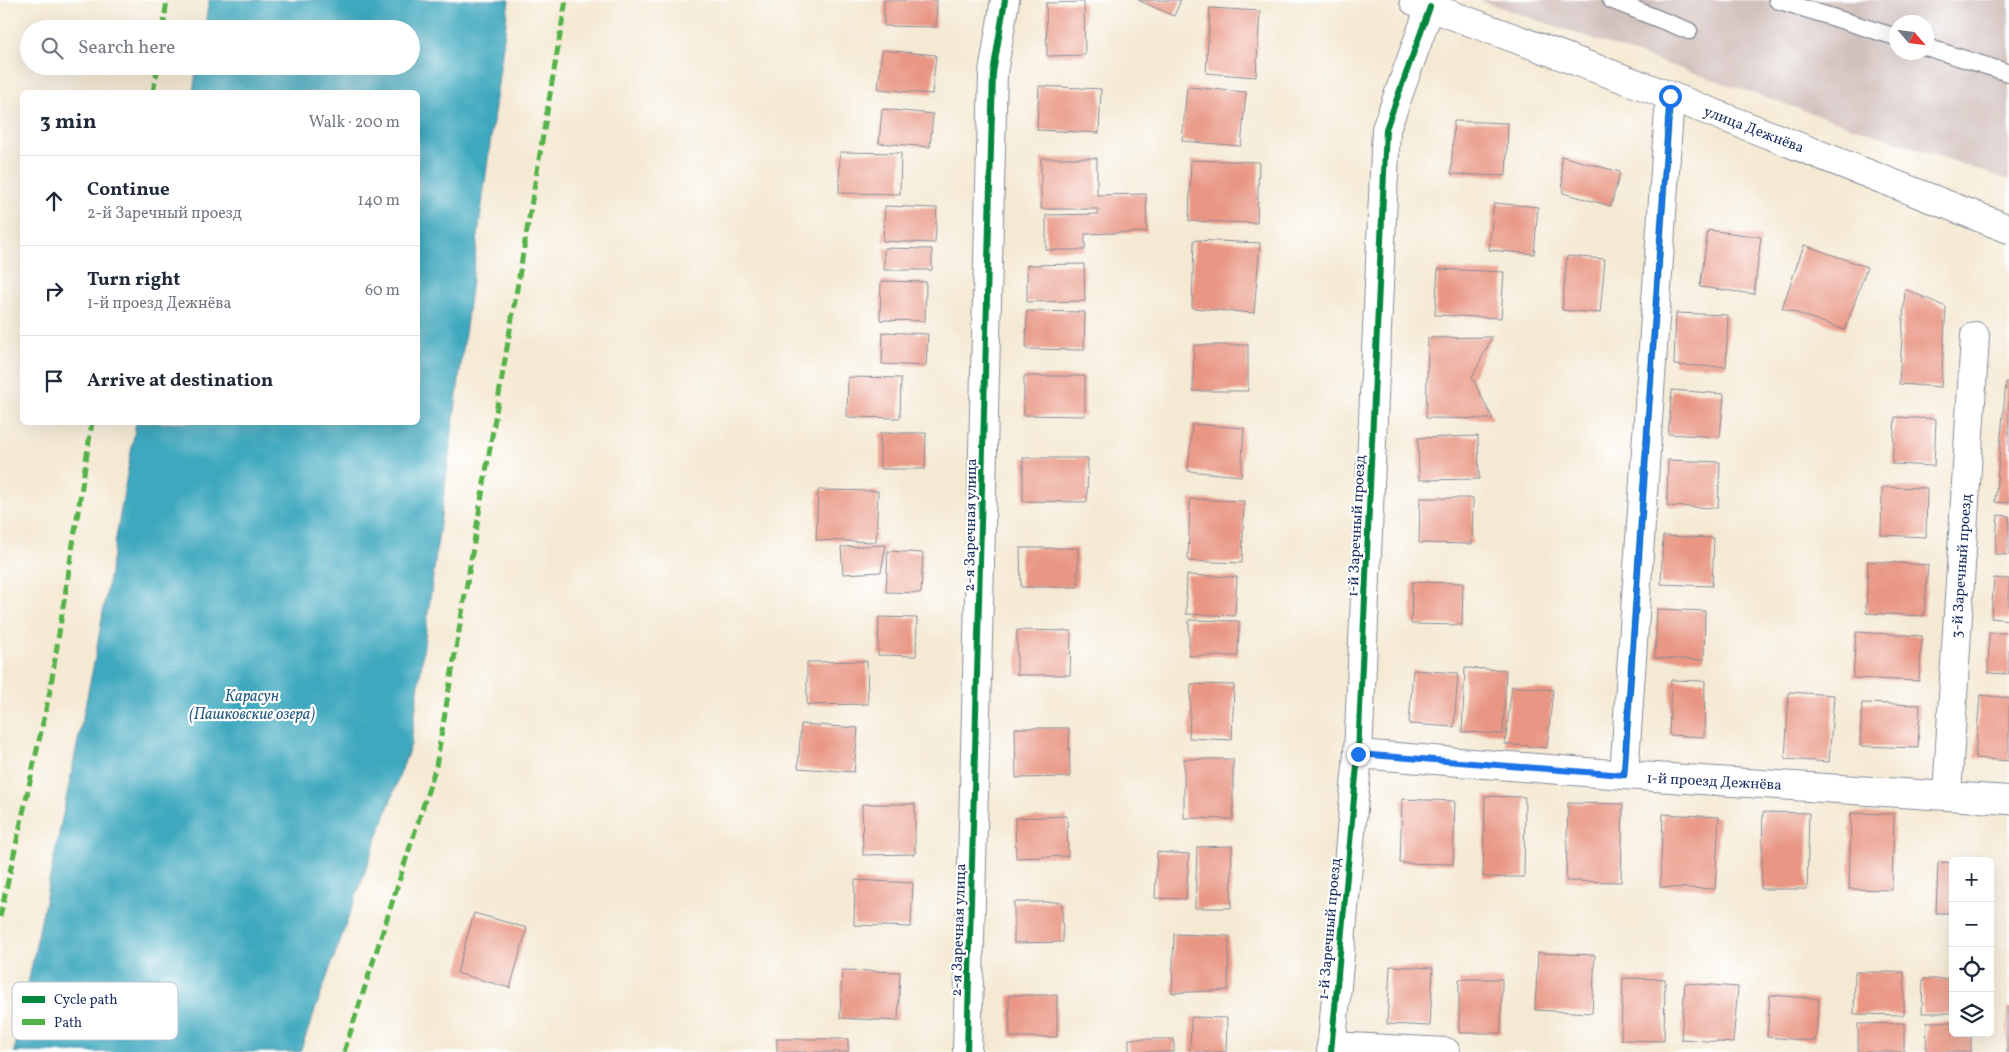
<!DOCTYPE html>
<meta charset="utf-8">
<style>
:root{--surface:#fff;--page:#f2f2f3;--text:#1f2937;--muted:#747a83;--line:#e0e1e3}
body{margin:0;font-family:Vollkorn,serif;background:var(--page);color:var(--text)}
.controls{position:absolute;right:15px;bottom:15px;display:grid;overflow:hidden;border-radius:8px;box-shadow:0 5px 20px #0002}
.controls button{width:45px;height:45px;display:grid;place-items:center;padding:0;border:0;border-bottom:1px solid var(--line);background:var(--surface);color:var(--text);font:25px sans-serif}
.compass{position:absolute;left:1889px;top:15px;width:45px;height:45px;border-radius:50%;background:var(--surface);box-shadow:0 5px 20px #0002;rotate:118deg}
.stop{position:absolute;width:15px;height:15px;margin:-11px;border:4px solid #1a73e8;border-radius:50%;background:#fff}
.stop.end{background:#1a73e8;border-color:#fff;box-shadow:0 1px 5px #0008}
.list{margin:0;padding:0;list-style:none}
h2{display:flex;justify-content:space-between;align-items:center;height:65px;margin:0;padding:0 20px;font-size:21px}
h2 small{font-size:16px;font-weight:400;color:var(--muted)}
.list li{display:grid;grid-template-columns:32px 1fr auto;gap:15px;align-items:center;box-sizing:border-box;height:90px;padding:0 20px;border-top:1px solid var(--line)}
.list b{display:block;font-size:19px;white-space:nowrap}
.list p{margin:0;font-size:16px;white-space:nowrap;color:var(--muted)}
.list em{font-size:16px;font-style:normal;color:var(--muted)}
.icon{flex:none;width:28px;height:28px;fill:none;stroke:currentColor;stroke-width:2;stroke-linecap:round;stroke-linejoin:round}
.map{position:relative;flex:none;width:2009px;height:1052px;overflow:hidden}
.search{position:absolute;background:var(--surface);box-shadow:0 5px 20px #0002;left:20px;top:20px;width:400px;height:55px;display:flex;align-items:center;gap:12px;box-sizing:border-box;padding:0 18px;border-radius:28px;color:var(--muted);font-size:19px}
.panel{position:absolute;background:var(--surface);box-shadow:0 5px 20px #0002;left:20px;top:90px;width:400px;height:335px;border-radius:8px}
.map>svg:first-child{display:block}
.industrial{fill:#d0c0bc;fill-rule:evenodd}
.water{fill:#3ea8be;stroke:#2c6c8e}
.building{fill:#e99784}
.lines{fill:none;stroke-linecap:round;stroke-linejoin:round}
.service-casing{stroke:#888c98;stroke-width:19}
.minor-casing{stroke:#888c98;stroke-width:30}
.service{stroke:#fff;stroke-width:16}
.minor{stroke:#fff;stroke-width:28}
.quiet{stroke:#55b248;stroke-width:5;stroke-dasharray:10 5;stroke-linecap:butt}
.cycleway-casing{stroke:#fff;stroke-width:9}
.cycleway{stroke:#00873e;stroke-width:6}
.route{stroke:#1a73e8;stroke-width:6}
.labels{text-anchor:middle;stroke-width:4.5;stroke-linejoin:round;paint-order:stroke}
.street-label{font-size:15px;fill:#1b2f5e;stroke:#fff}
.water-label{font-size:16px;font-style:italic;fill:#295f84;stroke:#fff}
.key{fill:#fff;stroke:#bbc1cf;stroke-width:1}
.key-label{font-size:14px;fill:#1b2f5e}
</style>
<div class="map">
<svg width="2009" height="1052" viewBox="0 0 2009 1052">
<rect width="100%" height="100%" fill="#fff"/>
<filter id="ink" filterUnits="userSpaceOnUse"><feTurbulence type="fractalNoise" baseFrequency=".02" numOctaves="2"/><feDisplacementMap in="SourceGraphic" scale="10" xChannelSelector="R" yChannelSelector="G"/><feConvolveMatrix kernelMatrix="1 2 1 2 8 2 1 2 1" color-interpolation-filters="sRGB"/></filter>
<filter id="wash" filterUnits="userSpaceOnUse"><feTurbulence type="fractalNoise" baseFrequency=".0096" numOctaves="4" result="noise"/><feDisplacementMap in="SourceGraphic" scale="20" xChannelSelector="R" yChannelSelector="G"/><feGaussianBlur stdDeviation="1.12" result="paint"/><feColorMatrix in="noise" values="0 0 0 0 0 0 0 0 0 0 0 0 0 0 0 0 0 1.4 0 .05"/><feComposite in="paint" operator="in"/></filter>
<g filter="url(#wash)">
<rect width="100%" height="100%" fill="#f4e9d3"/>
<path class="industrial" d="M1478,0H2009V180ZM1896,22H1926V52H1896Z"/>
<polygon class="water" points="209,0 509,0 411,744 300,1052 14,1052 95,658 136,423 418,422 418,92 193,92 197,66 411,66 411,29 204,29"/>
<g id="blocks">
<g class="building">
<polygon points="884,0 937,0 936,27 884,26"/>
<polygon points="1138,0 1181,0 1174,16"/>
<polygon points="1084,2 1085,55 1047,56 1046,3"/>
<polygon points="1210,8 1260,11 1256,77 1206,73"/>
<polygon points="882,50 936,55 932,94 878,89"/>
<polygon points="1039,86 1101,89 1099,133 1037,130"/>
<polygon points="1187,87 1246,92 1241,146 1182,141"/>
<polygon points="882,109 933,114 930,147 879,143"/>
<polygon points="1454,121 1508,123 1506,176 1451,174"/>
<polygon points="840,152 901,153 900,194 839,193"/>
<polygon points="1561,156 1620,172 1611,206 1563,193"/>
<polygon points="1041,158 1097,158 1097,195 1146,194 1147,232 1085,234 1085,250 1046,250 1046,215 1098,214 1098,209 1041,209"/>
<polygon points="1191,160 1259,162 1257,223 1189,221"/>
<polygon points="1494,203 1538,207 1534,254 1489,250"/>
<polygon points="885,206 937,208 935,243 883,241"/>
<polygon points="1708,230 1761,237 1754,294 1700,287"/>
<polygon points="1194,240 1260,243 1254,313 1192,308"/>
<polygon points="1804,245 1867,267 1845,330 1782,308"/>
<polygon points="884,248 932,249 932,270 884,270"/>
<polygon points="1567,256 1605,259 1600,313 1562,310"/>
<polygon points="1084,264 1085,301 1027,302 1027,265"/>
<polygon points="1438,269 1504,272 1501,318 1435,315"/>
<polygon points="881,281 926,282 925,321 880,320"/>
<polygon points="1905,289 1946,307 1941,387 1899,384"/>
<polygon points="1027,311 1085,312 1084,350 1026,349"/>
<polygon points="1676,313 1728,315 1726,367 1674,365"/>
<polygon points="883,332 928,334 926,366 882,364"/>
<polygon points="1492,337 1472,378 1493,419 1426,418 1428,338"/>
<polygon points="1194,345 1248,345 1248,391 1193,391"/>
<polygon points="1024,376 1085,376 1085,416 1024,415"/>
<polygon points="848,377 901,378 900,418 847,417"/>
<polygon points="2006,382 2009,382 2009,503 1995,502"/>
<polygon points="1672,390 1724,394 1720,437 1668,434"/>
<polygon points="1895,417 1936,419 1934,466 1892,464"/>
<polygon points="1192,424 1244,428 1241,476 1188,471"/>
<polygon points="880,433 926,433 925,469 880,469"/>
<polygon points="1478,436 1479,479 1419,480 1418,438"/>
<polygon points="1023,458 1088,458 1087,502 1023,501"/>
<polygon points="1668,460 1720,462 1718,508 1667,506"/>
<polygon points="1882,487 1927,488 1926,537 1881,535"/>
<polygon points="818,490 878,491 876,542 816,540"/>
<polygon points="1420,498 1473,498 1472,544 1419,543"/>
<polygon points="1190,499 1244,501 1242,563 1188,561"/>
<polygon points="1998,515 2009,516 2009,555 1995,554"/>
<polygon points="1663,536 1714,538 1712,586 1661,584"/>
<polygon points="886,545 881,572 843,574 841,547"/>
<polygon points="1020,548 1078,548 1078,587 1021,587"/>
<polygon points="888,551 923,553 921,593 886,592"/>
<polygon points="1868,561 1928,565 1924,616 1866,613"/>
<polygon points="1187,575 1237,577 1235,616 1186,614"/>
<polygon points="1994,578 2009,579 2009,620 1991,618"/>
<polygon points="1412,582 1463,583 1462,625 1411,624"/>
<polygon points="1657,609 1705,611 1704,660 1655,658"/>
<polygon points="879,617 917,618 916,656 878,655"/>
<polygon points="1189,620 1239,621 1238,656 1189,656"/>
<polygon points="1017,630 1071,631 1070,675 1017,675"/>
<polygon points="1856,632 1922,636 1919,681 1853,678"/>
<polygon points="1989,633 2009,633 2009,674 1988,673"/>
<polygon points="867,661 868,704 807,705 807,662"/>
<polygon points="1465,668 1506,670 1503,734 1462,732"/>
<polygon points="1413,670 1458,673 1454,727 1409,724"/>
<polygon points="1671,680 1705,681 1704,737 1669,735"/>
<polygon points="1191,684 1234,685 1232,740 1189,738"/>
<polygon points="1512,686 1553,690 1547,748 1505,744"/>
<polygon points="1789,692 1834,695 1829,762 1785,759"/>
<polygon points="1980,695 2009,698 2009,761 1975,758"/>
<polygon points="1862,703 1920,705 1918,748 1860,746"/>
<polygon points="801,724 858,728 854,772 798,768"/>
<polygon points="1015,728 1069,728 1070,777 1016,778"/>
<polygon points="1184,759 1233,759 1233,819 1184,818"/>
<polygon points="1485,796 1525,797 1524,877 1483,877"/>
<polygon points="1402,799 1455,801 1453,864 1400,863"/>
<polygon points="1568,803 1623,804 1621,882 1566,881"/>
<polygon points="862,804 915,804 915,854 863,855"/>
<polygon points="1763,812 1809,813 1807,889 1761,889"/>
<polygon points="1851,813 1894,814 1892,890 1849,889"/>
<polygon points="1663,814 1719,817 1715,889 1660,887"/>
<polygon points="1067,816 1068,856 1016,858 1015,818"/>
<polygon points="1232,846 1231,908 1195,908 1197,847"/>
<polygon points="1157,852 1189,854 1186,899 1155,898"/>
<polygon points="1938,862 1953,863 1953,913 1936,913"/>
<polygon points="855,880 913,883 911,927 854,925"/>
<polygon points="1014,902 1062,902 1063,942 1014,943"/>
<polygon points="474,913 527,928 510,988 457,973"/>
<polygon points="1174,934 1229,936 1228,990 1172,993"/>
<polygon points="1538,953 1595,955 1592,1013 1535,1010"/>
<polygon points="1390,966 1433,968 1430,1026 1387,1024"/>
<polygon points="842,970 900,972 898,1021 840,1018"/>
<polygon points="1855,972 1904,972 1904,1015 1854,1014"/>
<polygon points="1623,978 1665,979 1664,1041 1621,1040"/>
<polygon points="1459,979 1502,979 1501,1033 1459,1033"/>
<polygon points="1923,979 1953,979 1953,1013 1922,1013"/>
<polygon points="1685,983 1738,987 1733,1043 1681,1039"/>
<polygon points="1009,995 1057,995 1057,1037 1010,1037"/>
<polygon points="1770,995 1819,999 1815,1041 1767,1037"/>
<rect x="2007" y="1007" width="2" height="45"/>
<polygon points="1191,1017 1227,1018 1226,1052 1190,1052"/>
<polygon points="1927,1022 1953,1022 1953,1033 1971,1033 1971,1052 1926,1052"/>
<polygon points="1904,1023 1904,1052 1858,1052 1858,1024"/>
<rect x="777" y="1039" width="71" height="13"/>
<rect x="1129" y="1039" width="45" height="13"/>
</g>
</g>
</g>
<g filter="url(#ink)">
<use href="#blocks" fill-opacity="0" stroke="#888c98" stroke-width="1"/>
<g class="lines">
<g class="service-casing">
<g id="service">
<polyline points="1611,0 1689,31"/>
<polyline points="1777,0 1896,37"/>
<polyline points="1926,47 2009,73"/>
</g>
</g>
<g class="minor-casing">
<g id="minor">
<polyline points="1414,1 1670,96 2009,229"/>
<polyline points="1358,754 1624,775 2009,800"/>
<polyline points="1624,775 1670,96"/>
<polyline points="1947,795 1975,336"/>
<polyline points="1331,1046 1446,1052"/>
<polyline points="967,1052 993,73 1005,0"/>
<polyline points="1331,1052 1358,754 1386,129 1430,7"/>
</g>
</g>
<use href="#service" class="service"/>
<use href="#minor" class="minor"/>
<g class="quiet">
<polyline points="163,29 167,0"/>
<polyline points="153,92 158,66"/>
<polyline points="0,917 50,691 92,422"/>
<polyline points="344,1052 436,766 566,0"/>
</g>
<g class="cycleway-casing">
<g id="cycleway">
<polyline points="1624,775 1670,96"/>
<polyline points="967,1052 993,73 1005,0"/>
<polyline points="1331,1052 1358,754 1386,129 1430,7"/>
</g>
</g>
<use href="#cycleway" class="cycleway"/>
</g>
</g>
<g class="lines" filter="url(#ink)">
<polyline class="route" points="1358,754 1624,775 1670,96"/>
</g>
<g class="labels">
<g class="street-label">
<text transform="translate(1754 129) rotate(21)" y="5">улица Дежнёва</text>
<text transform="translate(970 525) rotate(-89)" y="5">2-я Заречная улица</text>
<text transform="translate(1356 526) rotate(-87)" y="5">1-й Заречный проезд</text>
<text transform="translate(1961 566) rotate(-86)" y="5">3-й Заречный проезд</text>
<text transform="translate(1714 781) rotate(3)" y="5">1-й проезд Дежнёва</text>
<text transform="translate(1329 929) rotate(-85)" y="5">1-й Заречный проезд</text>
<text transform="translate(958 930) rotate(-88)" y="5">2-я Заречная улица</text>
</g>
<g class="water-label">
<text x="252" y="701">Карасун<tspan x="252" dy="18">(Пашковские озера)</tspan></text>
</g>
</g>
<rect x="12" y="982" width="166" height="58" rx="8" class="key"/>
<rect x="22" y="996" width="23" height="7" fill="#00873e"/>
<rect x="22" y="1019" width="23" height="6" fill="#55b248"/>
<g class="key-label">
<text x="54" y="1004">Cycle path</text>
<text x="54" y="1027">Path</text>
</g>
</svg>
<div class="controls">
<button>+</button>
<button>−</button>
<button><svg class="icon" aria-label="locate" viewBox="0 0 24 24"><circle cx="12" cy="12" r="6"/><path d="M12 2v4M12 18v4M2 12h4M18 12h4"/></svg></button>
<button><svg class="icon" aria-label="layers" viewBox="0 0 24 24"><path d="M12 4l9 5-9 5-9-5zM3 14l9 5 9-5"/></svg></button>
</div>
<svg class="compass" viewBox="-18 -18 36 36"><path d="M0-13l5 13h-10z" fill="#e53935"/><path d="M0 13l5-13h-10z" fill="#747a83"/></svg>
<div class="stop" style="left:1670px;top:96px"></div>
<div class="stop end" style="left:1358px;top:754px"></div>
<div class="search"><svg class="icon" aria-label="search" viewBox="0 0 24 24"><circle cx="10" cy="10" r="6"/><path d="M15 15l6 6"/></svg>Search here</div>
<section class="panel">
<h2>3 min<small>Walk · 200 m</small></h2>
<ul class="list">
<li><svg class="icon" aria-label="ahead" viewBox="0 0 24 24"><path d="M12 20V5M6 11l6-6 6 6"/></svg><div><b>Continue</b><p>2-й Заречный проезд</p></div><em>140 m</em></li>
<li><svg class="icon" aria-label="right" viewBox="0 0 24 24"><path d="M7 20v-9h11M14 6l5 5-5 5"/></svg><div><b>Turn right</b><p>1-й проезд Дежнёва</p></div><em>60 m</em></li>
<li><svg class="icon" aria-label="arrive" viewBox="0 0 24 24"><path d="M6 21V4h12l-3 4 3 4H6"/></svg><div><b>Arrive at destination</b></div></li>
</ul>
</section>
</div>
